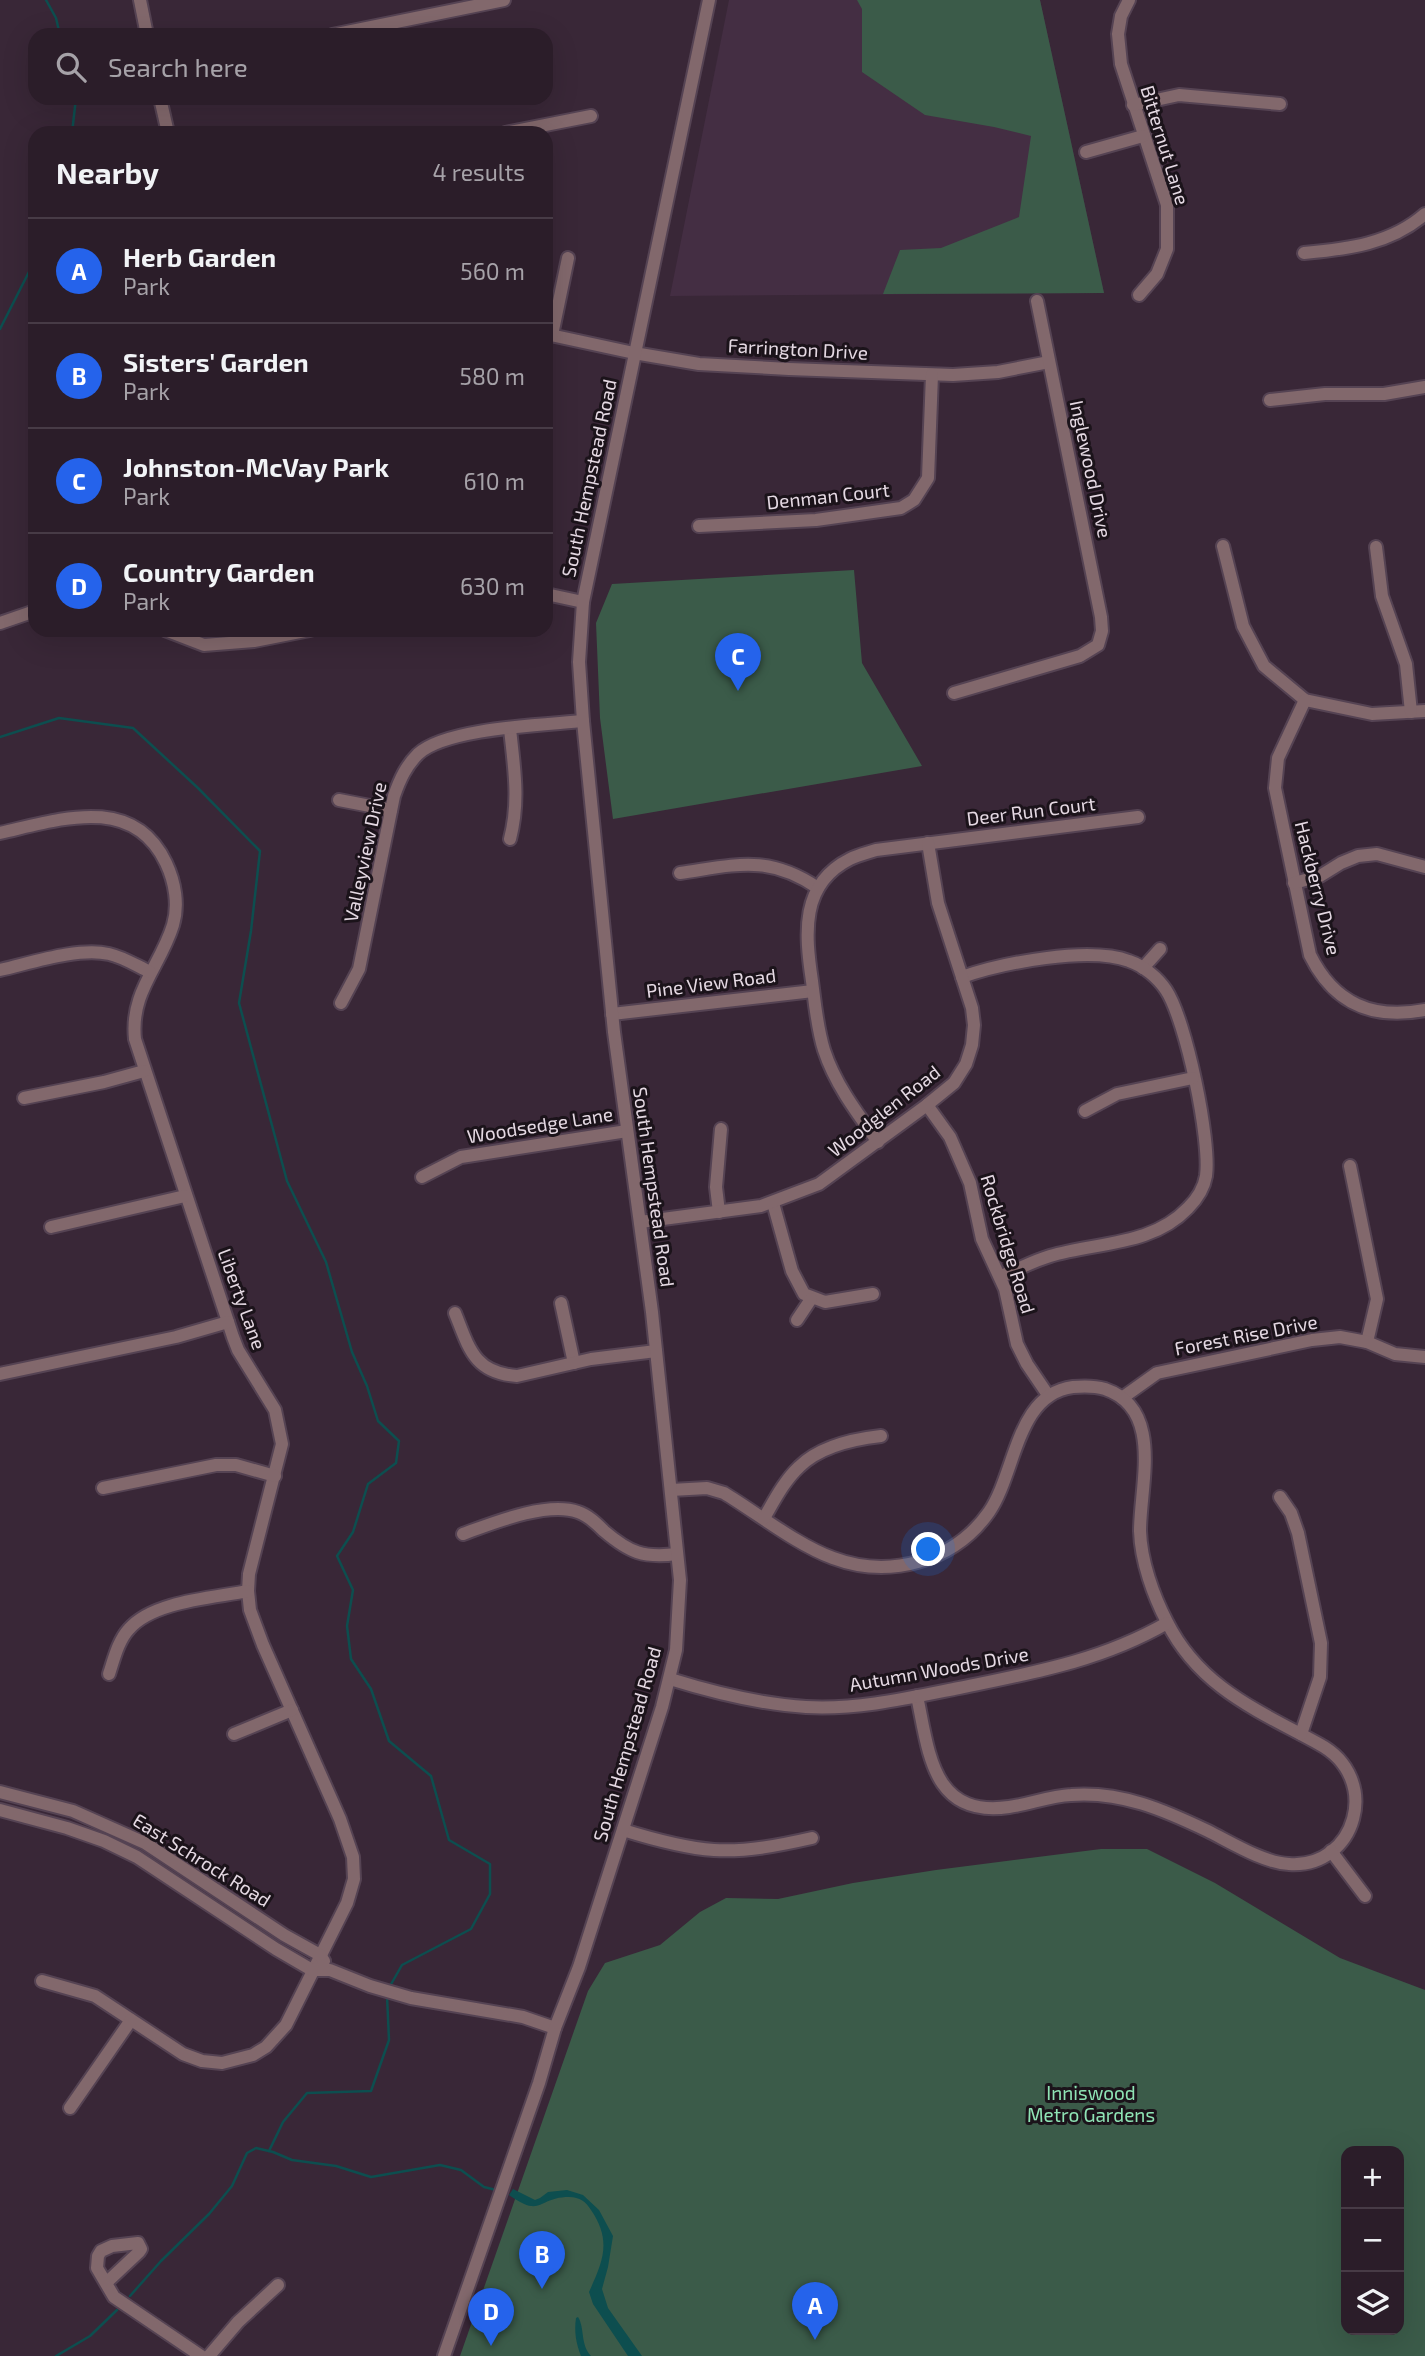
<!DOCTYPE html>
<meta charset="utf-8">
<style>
:root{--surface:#2b1d29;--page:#332631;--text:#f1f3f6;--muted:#a6a2a8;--line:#473b46;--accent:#2563eb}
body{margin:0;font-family:"Exo 2",sans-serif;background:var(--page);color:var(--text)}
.controls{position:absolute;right:21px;bottom:21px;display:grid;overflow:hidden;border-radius:14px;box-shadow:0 7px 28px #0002}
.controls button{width:63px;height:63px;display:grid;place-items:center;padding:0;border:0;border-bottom:2px solid var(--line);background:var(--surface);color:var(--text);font:35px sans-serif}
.you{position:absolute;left:929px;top:1550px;width:24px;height:24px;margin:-18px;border:5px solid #fff;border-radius:50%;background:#1a73e8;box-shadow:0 0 0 10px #1a73e833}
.badge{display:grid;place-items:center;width:46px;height:46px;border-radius:50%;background:var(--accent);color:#fff;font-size:23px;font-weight:700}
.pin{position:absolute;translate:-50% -58px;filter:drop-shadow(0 2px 4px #0008)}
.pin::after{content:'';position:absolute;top:37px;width:24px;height:21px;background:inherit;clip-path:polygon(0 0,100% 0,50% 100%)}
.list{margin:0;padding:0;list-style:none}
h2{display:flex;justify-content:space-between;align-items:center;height:91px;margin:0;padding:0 28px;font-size:30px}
h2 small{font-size:23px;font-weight:400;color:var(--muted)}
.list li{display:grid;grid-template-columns:46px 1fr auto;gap:21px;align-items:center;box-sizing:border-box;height:105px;padding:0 28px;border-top:2px solid var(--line)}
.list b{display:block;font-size:26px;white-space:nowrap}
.list p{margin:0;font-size:23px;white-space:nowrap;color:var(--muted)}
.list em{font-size:23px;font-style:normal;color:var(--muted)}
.icon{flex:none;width:38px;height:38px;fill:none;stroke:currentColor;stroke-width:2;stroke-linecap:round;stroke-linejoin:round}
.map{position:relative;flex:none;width:1425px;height:2356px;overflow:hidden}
.search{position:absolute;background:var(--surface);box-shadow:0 7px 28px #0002;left:28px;top:28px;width:525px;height:77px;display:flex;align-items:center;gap:18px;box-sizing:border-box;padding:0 24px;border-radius:21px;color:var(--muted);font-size:26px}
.panel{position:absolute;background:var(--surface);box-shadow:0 7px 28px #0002;left:28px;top:126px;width:525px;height:511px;border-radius:21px}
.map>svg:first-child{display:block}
.built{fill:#442e43}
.green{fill:#3b5b49;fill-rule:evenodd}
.water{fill:#0d4e4f}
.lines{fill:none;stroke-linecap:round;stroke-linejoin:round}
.stream{stroke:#0d4e4f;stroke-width:2.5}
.minor-casing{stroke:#554353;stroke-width:16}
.minor{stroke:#82686c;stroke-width:12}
.labels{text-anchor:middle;stroke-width:6;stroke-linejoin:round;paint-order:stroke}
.street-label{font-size:19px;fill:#e5d9e3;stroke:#1b131a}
.park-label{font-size:19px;fill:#8fe4b5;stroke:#1b131a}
</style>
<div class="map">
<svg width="1425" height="2356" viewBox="0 0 1425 2356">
<rect width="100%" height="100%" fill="#392737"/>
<polygon class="built" points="729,0 1040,0 1104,293 670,296"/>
<g class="green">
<polygon points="857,0 1040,0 1104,293 883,294 900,250 941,248 1019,217 1031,136 994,127 925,115 862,72 862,9"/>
<polygon points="854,570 862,663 922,766 613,819 600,718 596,623 612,584"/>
<path d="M1101,1849H1147L1215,1883L1340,1958L1425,1990V2356H460L588,1991L605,1963L660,1945L700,1912L726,1898L778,1899L853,1883L936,1870ZM1346,2151H1399V2330H1346Z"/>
</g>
<g class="water">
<path d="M513,2189L535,2200L540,2198L548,2192L567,2190L583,2195L599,2210L613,2236L608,2267L602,2289L608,2308L642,2356H628L593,2304L589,2292C603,2261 612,2241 591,2210C586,2202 580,2197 569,2197C537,2197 543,2219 509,2195Z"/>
<path d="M578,2317C585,2328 580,2344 591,2356H581C576,2343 574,2332 576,2318Z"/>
</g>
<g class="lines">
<g class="stream">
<polyline points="46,0 56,18 60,35"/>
<polyline points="72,133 76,98"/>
<polyline points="0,329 35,260"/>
<polyline points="0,737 59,718 133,728 198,788 260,851 251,931 239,1003 287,1181 326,1262 352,1352 367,1386 378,1421 399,1441 396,1463 368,1484 353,1532 337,1556 353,1590 347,1626 351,1659 371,1689 389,1741 431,1776 449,1840 490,1864 490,1894 471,1929 402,1965 390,1986"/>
<polyline points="269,2151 283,2122 307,2093 371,2091 389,2040 387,1996"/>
<polyline points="130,2296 161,2261 209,2214 232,2186 247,2153 256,2148 273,2152 292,2160 336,2166 371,2177 440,2165 461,2170 484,2187 496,2190"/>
<polyline points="56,2356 90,2336 117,2310"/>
</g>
<g class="minor-casing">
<g id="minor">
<polyline points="140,0 147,35"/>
<polyline points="1129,0 1121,16 1118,34 1121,64 1167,205 1167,249 1157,274 1139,295"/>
<polyline points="332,35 504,0"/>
<polyline points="160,98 168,133"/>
<polyline points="1133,105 1179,95 1280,104"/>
<polyline points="505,133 591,116"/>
<polyline points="1086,152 1143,136"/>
<path d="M1304,253C1348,249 1391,244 1425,214"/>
<polyline points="546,334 634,353 699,364 789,369 953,375 998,372 1049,362"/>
<polyline points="552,335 568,258"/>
<polyline points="1270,400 1325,394 1384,394 1425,387"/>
<polyline points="699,526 816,520 901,508 914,500 928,478 932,375"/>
<polyline points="1223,546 1243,626 1264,666 1305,700 1372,714 1425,711"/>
<polyline points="1376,547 1382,596 1406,664 1411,712"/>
<polyline points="546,594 583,602"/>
<polyline points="0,623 35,611"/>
<polyline points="165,630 204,645 254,641 310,630"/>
<polyline points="954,693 1080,656 1098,645 1102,631 1101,617 1037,301"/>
<path d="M1305,700L1278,758L1275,788L1310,955C1334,1004 1373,1020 1425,1010"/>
<polyline points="339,800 391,810"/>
<path d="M0,833C58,820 133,793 166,863C175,882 179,905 173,925C160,967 130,992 135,1039L233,1337L238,1350L275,1410L282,1444L249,1574L248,1591L250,1610L263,1645L340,1819L353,1857L354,1879L347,1903L286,2025L266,2047L253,2055L222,2063L202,2061L183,2054L95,1996L42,1981"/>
<path d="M510,839C520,801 514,767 510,729"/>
<path d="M680,873C736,865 768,854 818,888"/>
<polyline points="1294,883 1320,876 1341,863 1358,856 1377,854 1425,867"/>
<polyline points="1143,968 1160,949"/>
<path d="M0,970C31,963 78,947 109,954C123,957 137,966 150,972"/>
<path d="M962,977C1002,963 1089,946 1129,961C1144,966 1158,978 1166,990C1186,1020 1211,1141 1206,1176C1204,1188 1197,1199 1188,1208C1152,1246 1097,1242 1050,1256C1033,1261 1017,1270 1001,1276"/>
<path d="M341,1003L359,969L394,796C400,779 406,766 418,754C446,728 543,725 583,721"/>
<polyline points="612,1014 813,991"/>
<polyline points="24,1098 104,1082 144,1071"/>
<polyline points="927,1105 950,1137 970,1183 982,1239 1005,1289 1017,1344 1027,1364 1048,1395"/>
<polyline points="1085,1111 1117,1094 1193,1078"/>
<path d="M878,1142C857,1113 835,1084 824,1050C817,1028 815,1004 812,981C805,934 800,884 850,859C858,855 867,853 876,850L1138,817"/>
<polyline points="1350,1166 1377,1299 1367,1342"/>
<polyline points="422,1177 461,1157 627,1131"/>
<polyline points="773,1203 792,1271 804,1294 825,1302 873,1294"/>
<polyline points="719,1212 716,1187 721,1129"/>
<polyline points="640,1222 761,1206 819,1184 927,1105 954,1083 966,1064 972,1045 974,1025 972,1008 938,903 928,843"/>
<polyline points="51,1227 185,1196"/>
<polyline points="561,1303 574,1363"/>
<path d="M455,1313C469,1348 474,1373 517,1376L591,1359L656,1351"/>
<polyline points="797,1320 811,1299"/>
<polyline points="0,1374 176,1337 228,1322"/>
<polyline points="1122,1398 1157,1373 1312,1340 1340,1337 1367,1342 1395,1354 1425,1357"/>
<polyline points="103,1488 216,1465 236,1465 275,1476"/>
<path d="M671,1490L707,1488L724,1493C757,1513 797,1545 833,1558C889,1579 954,1562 989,1512C1016,1473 1016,1394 1073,1387C1083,1386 1095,1386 1105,1389C1164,1409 1140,1485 1140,1531C1141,1561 1153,1595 1167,1622C1200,1688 1259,1711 1319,1744C1383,1778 1356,1869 1289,1864C1264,1863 1230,1842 1208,1831C1164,1810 1121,1791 1071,1795C1050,1796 1030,1804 1009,1807C932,1818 929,1753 917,1696"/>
<polyline points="1280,1497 1291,1513 1298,1533 1321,1643 1320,1677 1301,1734"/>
<path d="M764,1518C774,1501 784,1481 799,1467C819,1447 854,1439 881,1436"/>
<path d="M463,1534C493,1523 547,1501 578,1512C588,1515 597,1524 604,1531C630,1553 643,1558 677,1554"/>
<path d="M109,1674C114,1659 118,1641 129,1629C153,1601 213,1598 248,1591"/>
<path d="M670,1679C715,1693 759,1704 806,1707C857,1710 909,1698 959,1688C1032,1673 1101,1661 1167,1623"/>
<polyline points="234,1734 292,1710"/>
<polyline points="0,1792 73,1811 145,1843 284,1935 320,1955 324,1961"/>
<polyline points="0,1810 67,1828 104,1841 137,1857 276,1949 312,1970 330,1970 370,1986 411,1998 523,2017 555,2028"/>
<path d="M623,1830C652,1839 684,1848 714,1850C747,1852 781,1845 812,1838"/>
<polyline points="1331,1851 1365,1896"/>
<polyline points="70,2108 131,2020"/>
<polyline points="106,2283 139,2252 141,2249 138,2243 112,2246 101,2251 98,2256 97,2268 114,2297 201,2356"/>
<polyline points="209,2356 238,2322 278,2285"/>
<polyline points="444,2356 539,2083 555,2028 579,1967 662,1707 676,1650 680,1580 652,1312 614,1032 583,721 579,662 583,602 709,0"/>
</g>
</g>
<use href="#minor" class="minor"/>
</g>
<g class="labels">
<g class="street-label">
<text transform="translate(1165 145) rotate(73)" y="7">Bitternut Lane</text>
<text transform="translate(798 349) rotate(3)" y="7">Farrington Drive</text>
<text transform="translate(1091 469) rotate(78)" y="7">Inglewood Drive</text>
<text transform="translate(589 478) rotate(-78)" y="7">South Hempstead Road</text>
<text transform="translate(828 496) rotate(-6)" y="7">Denman Court</text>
<text transform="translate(1031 811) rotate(-7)" y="7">Deer Run Court</text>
<text transform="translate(365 852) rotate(-78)" y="7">Valleyview Drive</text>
<text transform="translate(1318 888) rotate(76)" y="7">Hackberry Drive</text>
<text transform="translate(711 983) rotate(-7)" y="7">Pine View Road</text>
<text transform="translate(884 1111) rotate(-38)" y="7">Woodglen Road</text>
<text transform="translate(540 1125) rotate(-9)" y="7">Woodsedge Lane</text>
<text transform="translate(654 1187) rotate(82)" y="7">South Hempstead Road</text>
<text transform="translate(1008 1244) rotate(73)" y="7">Rockbridge Road</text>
<text transform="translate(242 1299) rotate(70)" y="7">Liberty Lane</text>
<text transform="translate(1246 1335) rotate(-11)" y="7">Forest Rise Drive</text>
<text transform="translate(939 1669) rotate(-10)" y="7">Autumn Woods Drive</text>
<text transform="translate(627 1744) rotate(-74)" y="7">South Hempstead Road</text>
<text transform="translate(202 1860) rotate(32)" y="7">East Schrock Road</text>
</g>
<g class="park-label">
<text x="1091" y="2100">Inniswood<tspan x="1091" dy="22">Metro Gardens</tspan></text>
</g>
</g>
</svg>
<div class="controls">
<button>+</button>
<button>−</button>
<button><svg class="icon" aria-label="layers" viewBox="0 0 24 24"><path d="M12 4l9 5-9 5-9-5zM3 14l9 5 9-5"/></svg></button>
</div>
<div class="you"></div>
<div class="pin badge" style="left:815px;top:2340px">A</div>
<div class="pin badge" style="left:542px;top:2289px">B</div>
<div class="pin badge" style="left:738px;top:691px">C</div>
<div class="pin badge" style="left:491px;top:2346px">D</div>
<div class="search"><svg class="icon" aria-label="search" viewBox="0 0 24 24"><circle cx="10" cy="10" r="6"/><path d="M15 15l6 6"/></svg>Search here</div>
<section class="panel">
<h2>Nearby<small>4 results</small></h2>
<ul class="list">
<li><span class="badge">A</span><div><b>Herb Garden</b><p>Park</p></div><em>560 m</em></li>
<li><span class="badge">B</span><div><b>Sisters' Garden</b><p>Park</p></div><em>580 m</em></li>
<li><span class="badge">C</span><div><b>Johnston-McVay Park</b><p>Park</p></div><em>610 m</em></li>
<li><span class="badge">D</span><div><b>Country Garden</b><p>Park</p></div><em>630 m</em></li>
</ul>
</section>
</div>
